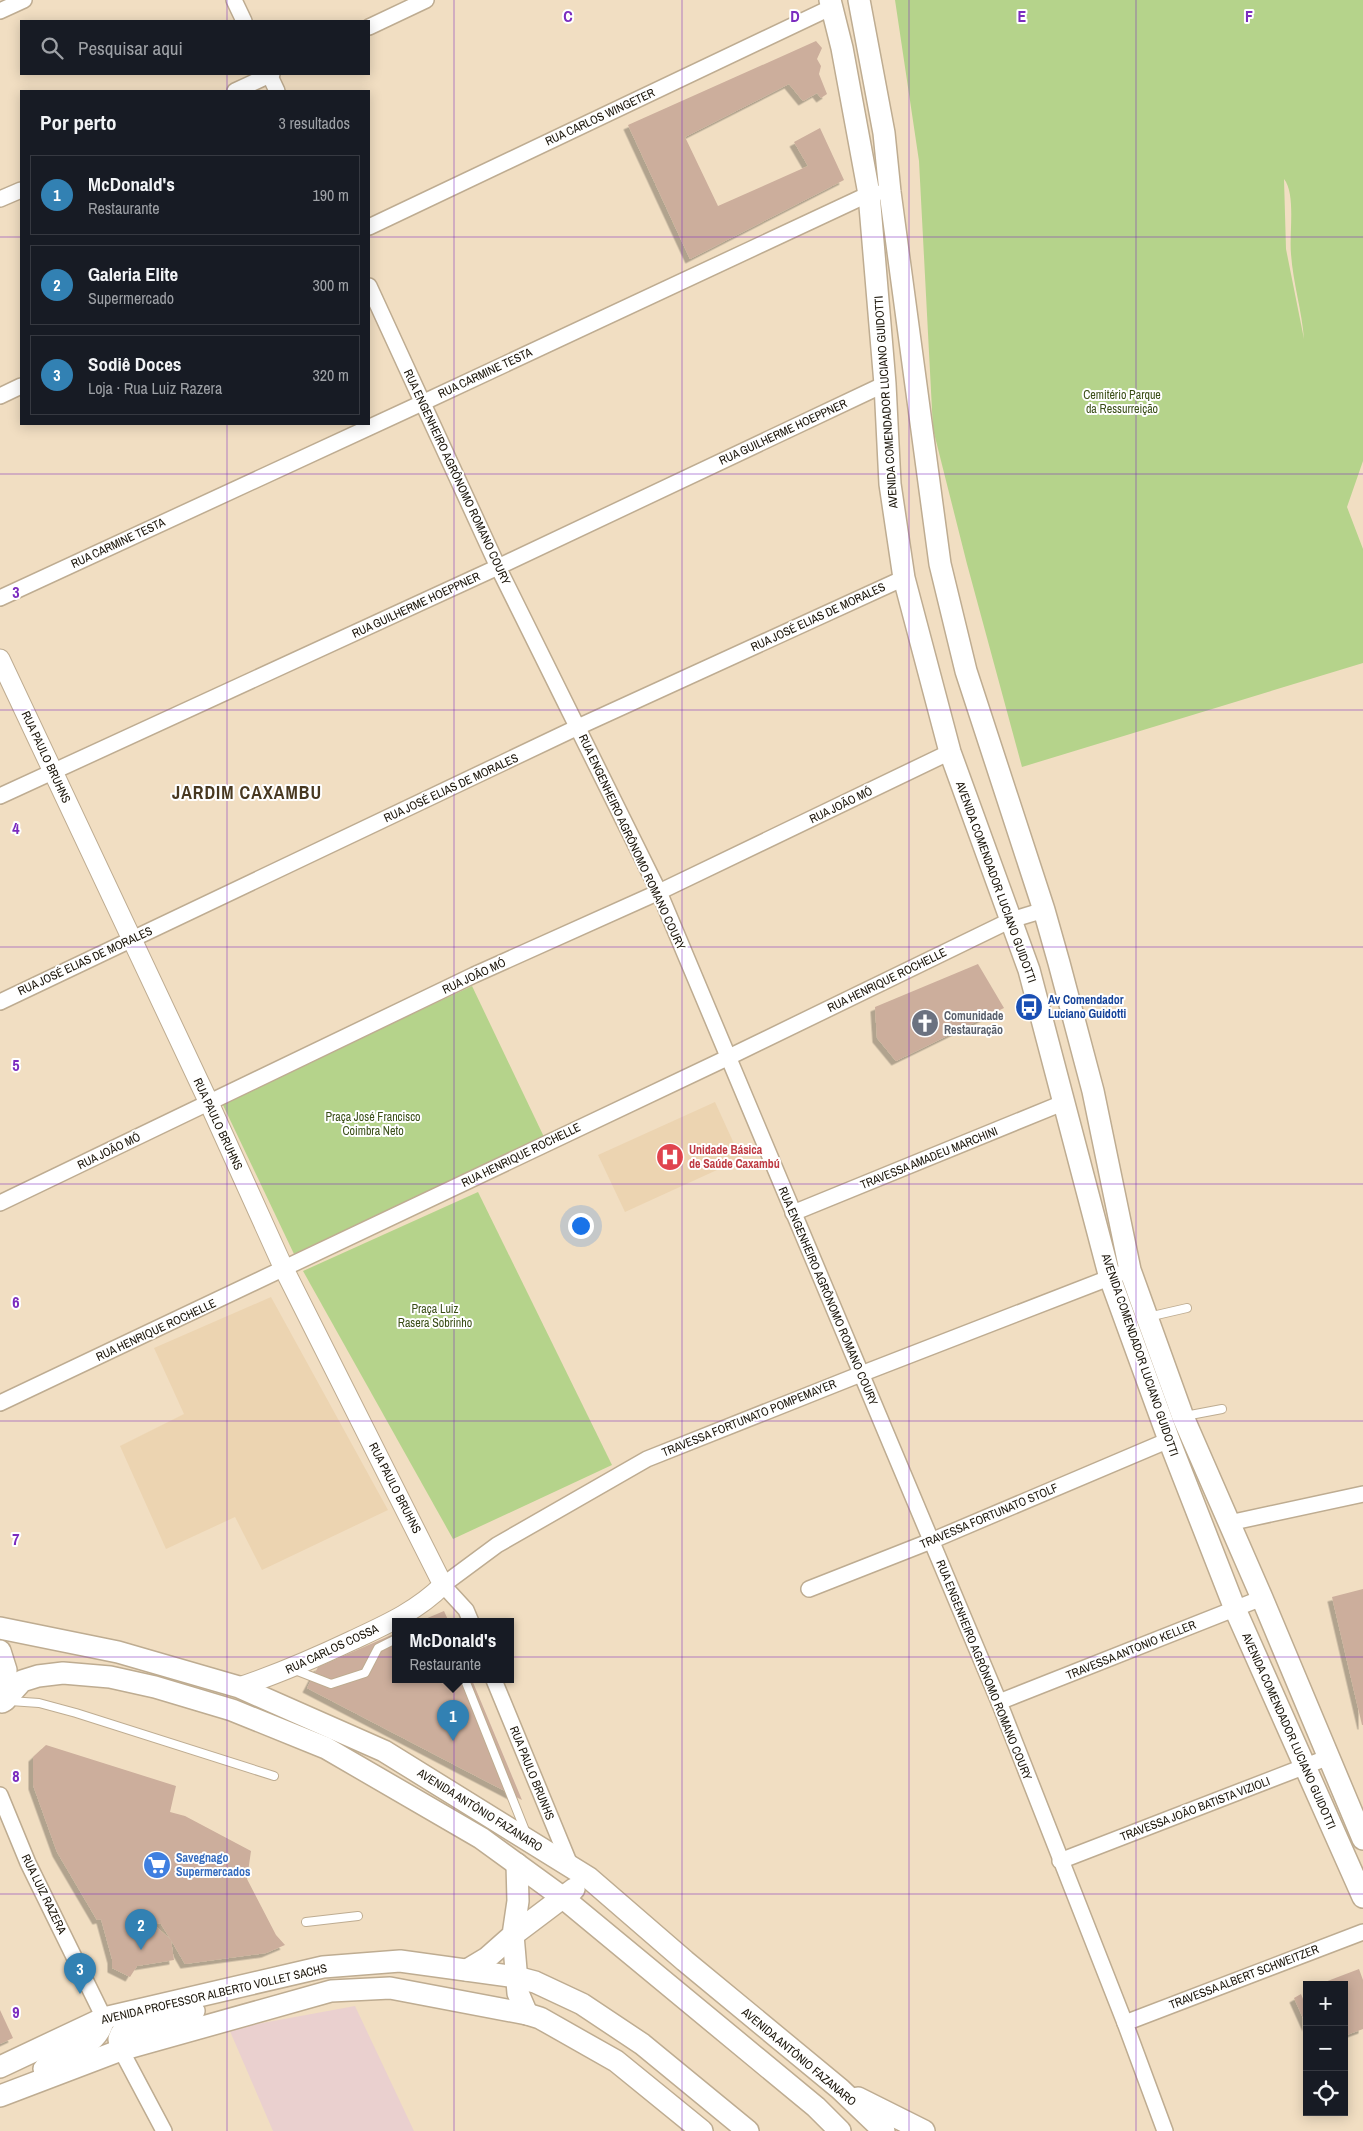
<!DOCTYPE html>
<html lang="pt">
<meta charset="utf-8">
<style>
:root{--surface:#171b24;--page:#242831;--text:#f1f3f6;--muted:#9ea1a6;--line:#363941;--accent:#3281b3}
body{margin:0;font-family:"Archivo Narrow",sans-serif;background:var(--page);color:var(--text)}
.controls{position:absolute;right:15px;bottom:15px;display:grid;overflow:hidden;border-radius:0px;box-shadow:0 2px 12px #0003}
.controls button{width:45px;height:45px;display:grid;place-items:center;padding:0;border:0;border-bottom:1px solid var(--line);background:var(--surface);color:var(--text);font:25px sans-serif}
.you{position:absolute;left:580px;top:1225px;width:18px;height:18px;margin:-12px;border:4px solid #fff;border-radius:50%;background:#1a73e8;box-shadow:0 0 0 8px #1a73e833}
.badge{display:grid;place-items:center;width:32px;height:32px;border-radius:50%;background:var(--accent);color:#fff;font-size:16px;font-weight:700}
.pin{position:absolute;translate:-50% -41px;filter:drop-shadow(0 1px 2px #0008)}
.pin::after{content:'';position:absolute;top:26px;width:18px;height:15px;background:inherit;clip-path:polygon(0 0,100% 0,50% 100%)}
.popup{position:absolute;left:392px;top:1618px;width:122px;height:65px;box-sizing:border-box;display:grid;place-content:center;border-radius:0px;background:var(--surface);filter:drop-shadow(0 1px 4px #0005);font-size:16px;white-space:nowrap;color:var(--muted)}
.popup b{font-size:19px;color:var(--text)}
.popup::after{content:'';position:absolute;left:50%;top:100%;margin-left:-10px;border:10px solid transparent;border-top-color:var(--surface)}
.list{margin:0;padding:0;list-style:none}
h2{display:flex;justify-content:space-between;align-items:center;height:65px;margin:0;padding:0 20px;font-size:21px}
h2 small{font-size:16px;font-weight:400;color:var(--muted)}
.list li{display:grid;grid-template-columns:32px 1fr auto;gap:15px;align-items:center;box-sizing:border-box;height:80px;margin:0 10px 10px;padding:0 10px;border:1px solid var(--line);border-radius:0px}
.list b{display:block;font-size:19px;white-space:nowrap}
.list p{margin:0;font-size:16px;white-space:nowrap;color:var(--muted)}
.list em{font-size:16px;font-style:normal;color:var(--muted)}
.icon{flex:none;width:28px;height:28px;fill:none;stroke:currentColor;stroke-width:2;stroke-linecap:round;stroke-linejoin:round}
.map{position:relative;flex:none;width:1363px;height:2131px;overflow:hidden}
.search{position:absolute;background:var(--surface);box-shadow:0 2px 12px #0003;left:20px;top:20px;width:350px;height:55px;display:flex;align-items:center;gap:12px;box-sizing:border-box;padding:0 18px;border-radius:0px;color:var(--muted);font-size:19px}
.panel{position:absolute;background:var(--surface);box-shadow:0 2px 12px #0003;left:20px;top:90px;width:350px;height:335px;border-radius:0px}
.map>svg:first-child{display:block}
.industrial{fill:#ead0cf}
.built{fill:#ecd4b1}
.green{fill:#b5d38b;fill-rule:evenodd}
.building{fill:#ccae9c;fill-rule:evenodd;filter:url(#shadow)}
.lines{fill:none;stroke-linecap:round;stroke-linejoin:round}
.service-casing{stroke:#beac91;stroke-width:10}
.minor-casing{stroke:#beac91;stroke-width:18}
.tertiary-casing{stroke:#beac91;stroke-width:21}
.secondary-casing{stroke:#beac91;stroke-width:24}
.service{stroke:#fff;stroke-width:8}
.minor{stroke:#fff;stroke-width:15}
.tertiary{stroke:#fff;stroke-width:19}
.secondary{stroke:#fff;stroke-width:21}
.grid{fill:none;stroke:#7b2cbf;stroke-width:1;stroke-opacity:0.55}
.labels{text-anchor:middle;stroke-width:4;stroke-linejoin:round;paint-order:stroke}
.street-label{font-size:12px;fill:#1b150a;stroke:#fff}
.park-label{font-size:12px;fill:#3a4e17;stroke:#fff}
.transit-label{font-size:12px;font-weight:bold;fill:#164399;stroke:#fff;text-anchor:start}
.worship-label{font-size:12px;font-weight:bold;fill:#5b616d;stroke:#fff;text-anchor:start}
.health-label{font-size:12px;font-weight:bold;fill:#be3a42;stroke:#fff;text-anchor:start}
.shop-label{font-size:12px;font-weight:bold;fill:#366cbe;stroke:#fff;text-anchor:start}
.district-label{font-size:18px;font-weight:bold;letter-spacing:1px;fill:#483820;stroke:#fff}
.grid-label{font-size:16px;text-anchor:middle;font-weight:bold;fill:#7b2cbf;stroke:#fff;stroke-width:4;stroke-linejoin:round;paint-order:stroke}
</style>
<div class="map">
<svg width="1363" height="2131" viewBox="0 0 1363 2131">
<defs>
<filter id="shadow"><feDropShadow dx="-4.5" dy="4.5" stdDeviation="0" flood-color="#0004"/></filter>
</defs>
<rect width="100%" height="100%" fill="#f1dec2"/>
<polygon class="industrial" points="355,2006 414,2131 273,2131 229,2029"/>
<g class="built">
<polygon points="715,1102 741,1159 625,1212 598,1155"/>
<polygon points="271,1297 388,1510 262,1570 235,1517 166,1549 120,1446 184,1414 154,1348"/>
</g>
<g class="green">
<path d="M895,0H1363V461L1347,507L1363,549V663L1022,767L967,564L933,429L919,161ZM1284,179C1296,194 1289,234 1291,254C1293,283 1302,311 1304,339L1286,249Z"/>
<polygon points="472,986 544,1137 294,1254 222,1103"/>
<polygon points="478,1192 612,1465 453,1539 303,1271"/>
</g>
<g class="building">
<polygon points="816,41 822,48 817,59 821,66 819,74 827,94 821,98 817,93 803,101 789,84 685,137 718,206 808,166 794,142 820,128 844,180 690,259 628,125"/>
<polygon points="978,964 1004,1008 896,1061 877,1038 875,1007"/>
<polygon points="1363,1589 1363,1725 1362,1725 1332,1597"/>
<polygon points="444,1611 449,1622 418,1622"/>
<polygon points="396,1633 396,1680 472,1680 522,1800 307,1688 318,1667"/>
<path d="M46,1745L176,1786L170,1812L185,1816L251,1851L247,1879L276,1935L285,1945L266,1953L185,1964L171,1940L174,1960L137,1966L130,1977L112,1968V1959L101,1919L97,1920L57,1852L33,1785V1757ZM150,1921L161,1924L171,1940Z"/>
<polygon points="1359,1969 1363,1980 1363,2029 1344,2036 1344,1985 1317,1985"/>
<polygon points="1301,1994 1303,1999 1307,1997 1307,2027 1294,1998"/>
<polygon points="0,2010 13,2038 0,2044"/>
</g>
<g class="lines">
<g class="service-casing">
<g id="service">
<polyline points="1148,1317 1187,1308"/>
<polyline points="1185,1416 1222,1409"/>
<polyline points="295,1670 331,1684 365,1673 378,1648 396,1639"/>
<polyline points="465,1680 526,1833"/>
<polyline points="10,1701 39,1703 76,1713 274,1776"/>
<polyline points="306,1922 358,1916"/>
</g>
</g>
<g class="minor-casing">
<g id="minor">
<polyline points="234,0 244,21"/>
<polyline points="0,11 24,0"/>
<polyline points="369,27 426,0"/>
<polyline points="269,74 277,91"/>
<polyline points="235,91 272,74"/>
<polyline points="0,199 21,190"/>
<polyline points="369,227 832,7"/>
<polyline points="369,286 498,567 659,892 999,1702 1125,2023 1165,2131"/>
<polyline points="0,396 21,386"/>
<polyline points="0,598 422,403 869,194 877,193"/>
<polyline points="0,796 498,567 885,384"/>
<polyline points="0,1002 578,727 904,578"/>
<polyline points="0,1203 474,975 659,892 950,752"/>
<polyline points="793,1213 1065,1102"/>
<polyline points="0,1403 729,1057 1011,920 1044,910"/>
<polyline points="1229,1523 1363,1494"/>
<polyline points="809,1589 931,1541 1169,1440"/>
<polyline points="471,1622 466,1610 443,1585 497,1545 647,1459 861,1374 1119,1274"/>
<polyline points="494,1680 571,1867"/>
<polyline points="999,1702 1262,1598"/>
<polyline points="0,1795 28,1863 104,2018"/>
<polyline points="1060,1861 1329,1757"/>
<polyline points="1125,2023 1363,1932"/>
<polyline points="121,2050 164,2131"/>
</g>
</g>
<g class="tertiary-casing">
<path id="tertiary" d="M0,659L209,1103L284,1269L443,1585C417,1611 385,1625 353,1640C315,1658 278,1674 239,1687"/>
</g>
<g class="secondary-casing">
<g id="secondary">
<polyline points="830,0 842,48 869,194 885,384 890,484 904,578 950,752 1029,970 1110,1278 1169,1440 1235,1609 1363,1897"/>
<polyline points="859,0 884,133 890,192 940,564 966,671 1044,910 1059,963 1093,1091 1130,1270 1183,1417 1262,1598 1363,1839"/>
<polyline points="0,1628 118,1652 239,1687 384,1751 589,1878 685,1961 840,2089 884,2131"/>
<polyline points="0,1651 6,1670 5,1700 2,1702"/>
<polyline points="5,1700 22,1681 38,1676 63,1673 110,1677 155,1687 232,1710 326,1748 481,1838 562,1897 816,2107 840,2131"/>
<polyline points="467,1970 487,1958 513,1935 518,1901 517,1864"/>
<polyline points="527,2014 518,1993 513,1935 574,1889"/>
<polyline points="121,2050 119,2039 121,2034 194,2011"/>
<polyline points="0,2067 104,2018 323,1967 400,1961 516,1977 535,1982 582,2004 642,2044 748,2131"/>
<path d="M44,2069C65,2050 98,2049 104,2018"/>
<polyline points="0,2096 121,2050 331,1991 390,1988 527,2014 540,2018 616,2061 702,2131"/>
<polyline points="858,2098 924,2131"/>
</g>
</g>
<use href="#service" class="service"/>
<use href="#minor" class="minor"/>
<use href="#tertiary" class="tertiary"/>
<use href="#secondary" class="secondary"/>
</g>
<path class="grid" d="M227,0V21M454,0V2131M682,0V2131M909,0V2131M1136,0V2131M227,74V91M0,237H21M369,237H1363M227,424V2131M0,474H1363M0,710H1363M0,947H1363M0,1184H1363M0,1421H1363M0,1657H1363M0,1894H1363"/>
<defs>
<g id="bus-disc" transform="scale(1.4375)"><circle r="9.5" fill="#1a4fb4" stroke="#fff"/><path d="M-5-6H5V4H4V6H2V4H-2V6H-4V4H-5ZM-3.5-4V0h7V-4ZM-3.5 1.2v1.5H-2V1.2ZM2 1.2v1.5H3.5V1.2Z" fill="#fff"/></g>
<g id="church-disc" transform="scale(1.4375)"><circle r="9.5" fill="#6b7280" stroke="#fff"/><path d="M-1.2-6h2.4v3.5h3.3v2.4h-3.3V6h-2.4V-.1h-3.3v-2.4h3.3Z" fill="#fff"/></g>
<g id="hospital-disc" transform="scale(1.4375)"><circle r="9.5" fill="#e0444e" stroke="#fff"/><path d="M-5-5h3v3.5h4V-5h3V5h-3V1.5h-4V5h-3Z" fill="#fff"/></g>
<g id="supermarket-disc" transform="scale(1.4375)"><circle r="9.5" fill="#3f7fe0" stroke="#fff"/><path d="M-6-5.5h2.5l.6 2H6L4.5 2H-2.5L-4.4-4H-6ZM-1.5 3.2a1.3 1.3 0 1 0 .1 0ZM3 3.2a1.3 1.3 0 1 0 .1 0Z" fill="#fff"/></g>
</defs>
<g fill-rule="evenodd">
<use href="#bus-disc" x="1029" y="1007"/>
<use href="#church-disc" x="925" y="1023"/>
<use href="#hospital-disc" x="670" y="1157"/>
<use href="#supermarket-disc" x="157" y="1865"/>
</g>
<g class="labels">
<g class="street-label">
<text transform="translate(600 117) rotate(-25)" y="4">RUA CARLOS WINGETER</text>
<text transform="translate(485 373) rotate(-25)" y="4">RUA CARMINE TESTA</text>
<text transform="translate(886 402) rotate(-94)" y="4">AVENIDA COMENDADOR LUCIANO GUIDOTTI</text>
<text transform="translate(783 432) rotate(-25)" y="4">RUA GUILHERME HOEPPNER</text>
<text transform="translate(457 477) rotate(65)" y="4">RUA ENGENHEIRO AGRÔNOMO ROMANO COURY</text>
<text transform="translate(118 543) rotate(-25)" y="4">RUA CARMINE TESTA</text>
<text transform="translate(416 605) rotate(-25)" y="4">RUA GUILHERME HOEPPNER</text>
<text transform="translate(818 617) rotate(-25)" y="4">RUA JOSÉ ELIAS DE MORALES</text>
<text transform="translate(46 757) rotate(65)" y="4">RUA PAULO BRUHNS</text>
<text transform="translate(451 788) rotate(-25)" y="4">RUA JOSÉ ELIAS DE MORALES</text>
<text transform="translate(841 805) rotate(-26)" y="4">RUA JOÃO MÓ</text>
<text transform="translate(632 842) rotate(65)" y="4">RUA ENGENHEIRO AGRÔNOMO ROMANO COURY</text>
<text transform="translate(996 882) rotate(70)" y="4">AVENIDA COMENDADOR LUCIANO GUIDOTTI</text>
<text transform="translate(85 961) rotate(-25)" y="4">RUA JOSÉ ELIAS DE MORALES</text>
<text transform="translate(474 976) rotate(-25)" y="4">RUA JOÃO MÓ</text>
<text transform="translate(887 980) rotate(-26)" y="4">RUA HENRIQUE ROCHELLE</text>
<text transform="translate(218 1124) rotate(65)" y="4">RUA PAULO BRUHNS</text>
<text transform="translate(109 1151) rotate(-26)" y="4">RUA JOÃO MÓ</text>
<text transform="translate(521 1155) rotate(-26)" y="4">RUA HENRIQUE ROCHELLE</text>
<text transform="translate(929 1158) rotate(-22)" y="4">TRAVESSA AMADEU MARCHINI</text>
<text transform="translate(828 1296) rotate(67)" y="4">RUA ENGENHEIRO AGRÔNOMO ROMANO COURY</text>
<text transform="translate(156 1330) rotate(-25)" y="4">RUA HENRIQUE ROCHELLE</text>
<text transform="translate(1140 1355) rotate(71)" y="4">AVENIDA COMENDADOR LUCIANO GUIDOTTI</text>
<text transform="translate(749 1418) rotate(-22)" y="4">TRAVESSA FORTUNATO POMPEMAYER</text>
<text transform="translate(395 1488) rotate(63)" y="4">RUA PAULO BRUHNS</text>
<text transform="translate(989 1516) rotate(-23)" y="4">TRAVESSA FORTUNATO STOLF</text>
<text transform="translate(332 1649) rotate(-25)" y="4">RUA CARLOS COSSA</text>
<text transform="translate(1131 1650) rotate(-22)" y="4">TRAVESSA ANTONIO KELLER</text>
<text transform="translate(984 1670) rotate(68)" y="4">RUA ENGENHEIRO AGRÔNOMO ROMANO COURY</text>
<text transform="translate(1289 1731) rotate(66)" y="4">AVENIDA COMENDADOR LUCIANO GUIDOTTI</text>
<text transform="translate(532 1773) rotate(68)" y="4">RUA PAULO BRUNHS</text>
<text transform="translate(1195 1809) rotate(-21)" y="4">TRAVESSA JOÃO BATISTA VIZIOLI</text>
<text transform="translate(480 1810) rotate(32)" y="4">AVENIDA ANTÔNIO FAZANARO</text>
<text transform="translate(44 1894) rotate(64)" y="4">RUA LUIZ RAZERA</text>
<text transform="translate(1244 1977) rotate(-21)" y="4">TRAVESSA ALBERT SCHWEITZER</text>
<text transform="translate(214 1994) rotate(-13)" y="4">AVENIDA PROFESSOR ALBERTO VOLLET SACHS</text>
<text transform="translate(799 2057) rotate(40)" y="4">AVENIDA ANTÔNIO FAZANARO</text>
</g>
<g class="park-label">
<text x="1122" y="399">Cemitério Parque<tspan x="1122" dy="14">da Ressurreição</tspan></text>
<text x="373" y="1121">Praça José Francisco<tspan x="373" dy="14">Coimbra Neto</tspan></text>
<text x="435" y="1313">Praça Luiz<tspan x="435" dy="14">Rasera Sobrinho</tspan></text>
</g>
<g class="transit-label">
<text x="1048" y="1004">Av Comendador<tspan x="1048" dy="14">Luciano Guidotti</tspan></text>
</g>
<g class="worship-label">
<text x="944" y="1020">Comunidade<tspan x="944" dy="14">Restauração</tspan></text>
</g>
<g class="health-label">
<text x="689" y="1154">Unidade Básica<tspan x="689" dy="14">de Saúde Caxambú</tspan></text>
</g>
<g class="shop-label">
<text x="176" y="1862">Savegnago<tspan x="176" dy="14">Supermercados</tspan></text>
</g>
<g class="district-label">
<text x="247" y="799">JARDIM CAXAMBU</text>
</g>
</g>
<g class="grid-label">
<text x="568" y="22">C</text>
<text x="795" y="22">D</text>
<text x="1022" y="22">E</text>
<text x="1249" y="22">F</text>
<text x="16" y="598">3</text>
<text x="16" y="834">4</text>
<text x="16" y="1071">5</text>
<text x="16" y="1308">6</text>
<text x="16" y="1545">7</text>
<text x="16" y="1782">8</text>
<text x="16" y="2018">9</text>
</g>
</svg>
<div class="controls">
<button>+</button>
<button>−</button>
<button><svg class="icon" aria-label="locate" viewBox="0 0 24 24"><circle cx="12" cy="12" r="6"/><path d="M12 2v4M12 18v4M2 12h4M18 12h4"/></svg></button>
</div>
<div class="you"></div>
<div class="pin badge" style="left:453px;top:1741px">1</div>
<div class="popup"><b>McDonald's</b>Restaurante</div>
<div class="pin badge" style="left:141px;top:1950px">2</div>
<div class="pin badge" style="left:80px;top:1994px">3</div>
<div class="search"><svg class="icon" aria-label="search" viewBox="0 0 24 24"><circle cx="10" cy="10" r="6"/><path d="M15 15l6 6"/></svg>Pesquisar aqui</div>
<section class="panel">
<h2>Por perto<small>3 resultados</small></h2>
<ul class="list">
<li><span class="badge">1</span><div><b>McDonald's</b><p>Restaurante</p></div><em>190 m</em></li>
<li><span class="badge">2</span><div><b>Galeria Elite</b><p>Supermercado</p></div><em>300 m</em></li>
<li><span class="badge">3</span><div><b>Sodiê Doces</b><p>Loja · Rua Luiz Razera</p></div><em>320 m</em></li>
</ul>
</section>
</div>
